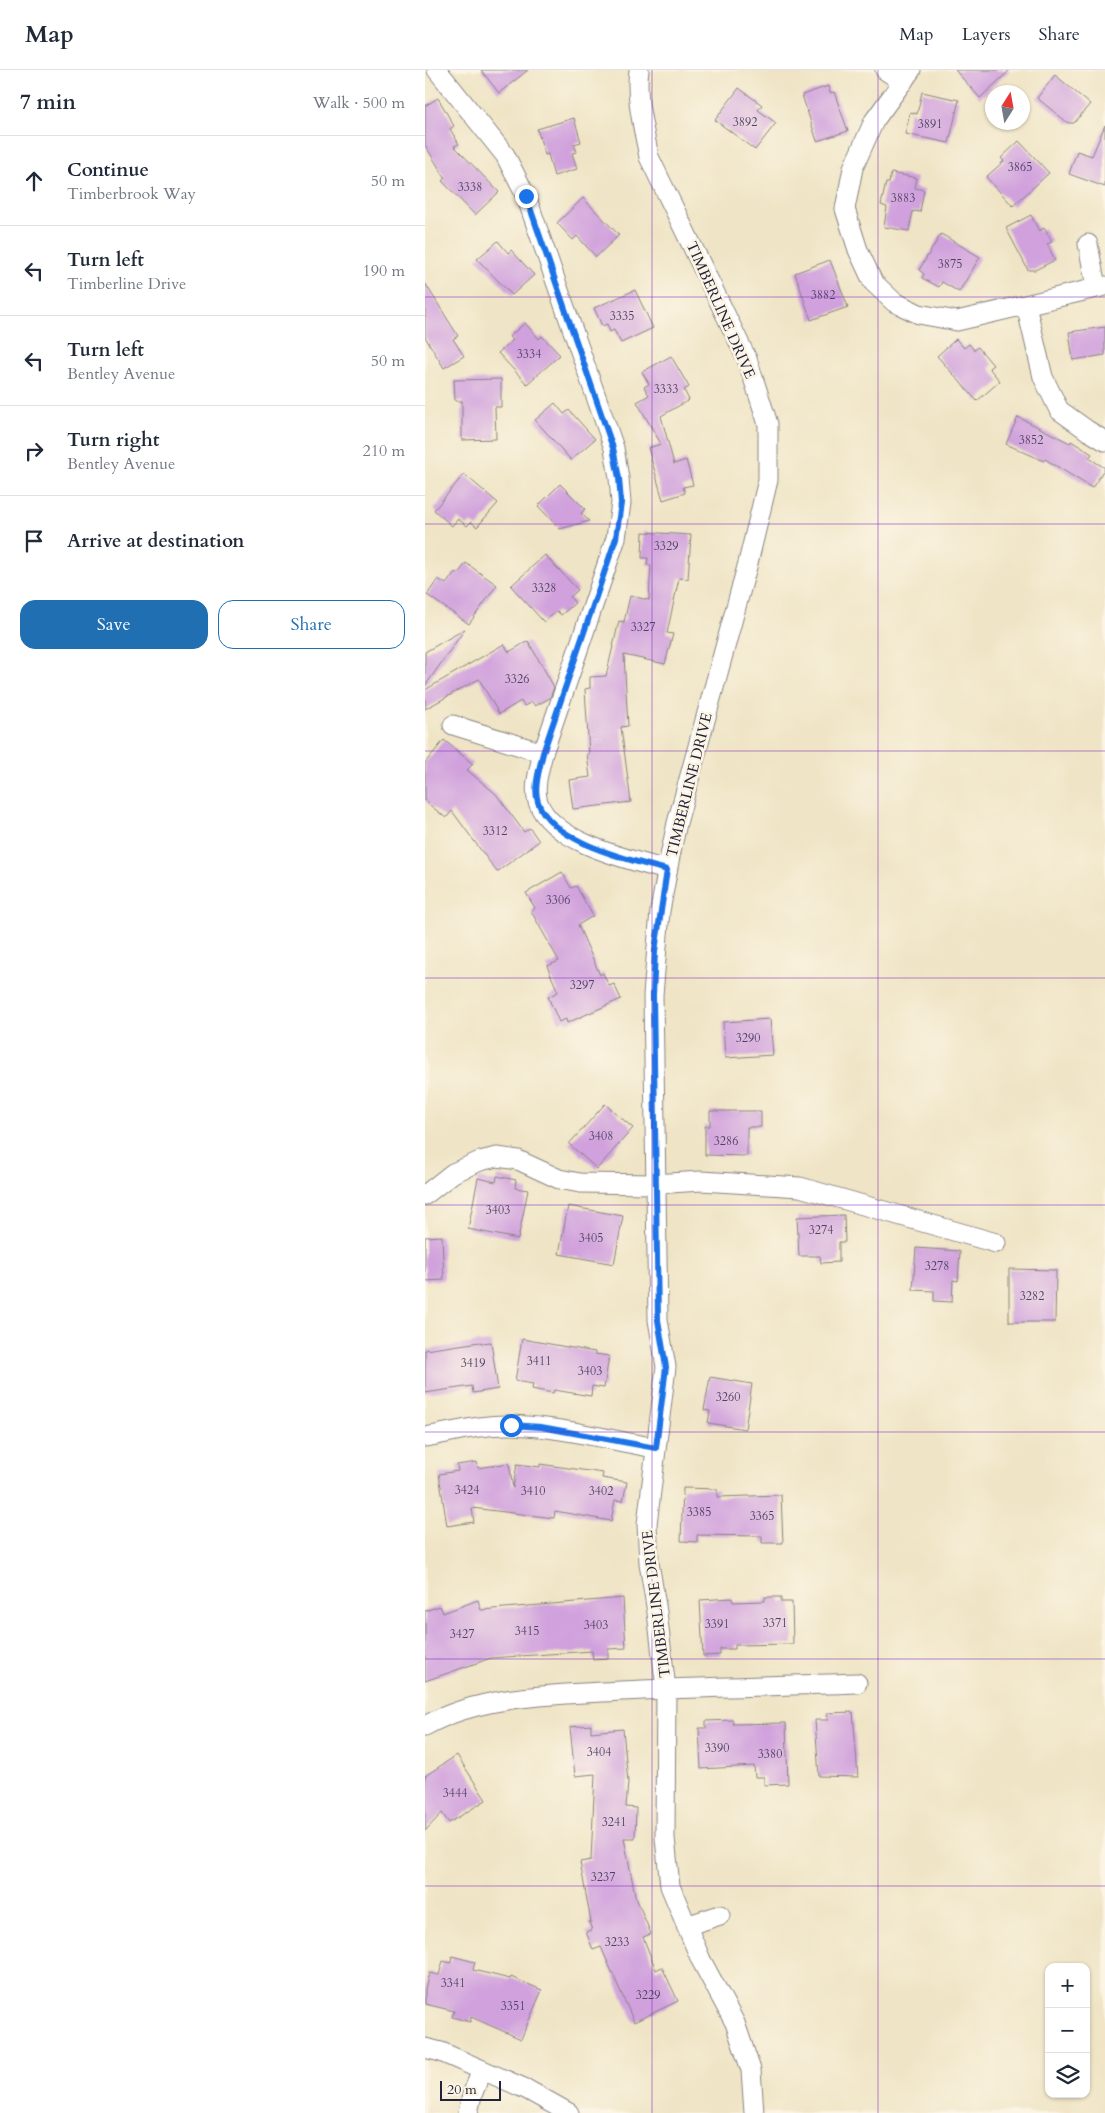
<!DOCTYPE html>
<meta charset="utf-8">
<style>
:root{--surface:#fff;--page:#f6f6f7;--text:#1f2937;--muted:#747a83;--line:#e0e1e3;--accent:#1f6fb2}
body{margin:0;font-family:Cardo,serif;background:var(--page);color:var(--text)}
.controls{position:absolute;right:15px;bottom:15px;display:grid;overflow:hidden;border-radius:10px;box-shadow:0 1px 4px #0004}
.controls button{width:45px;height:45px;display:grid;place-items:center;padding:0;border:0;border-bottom:1px solid var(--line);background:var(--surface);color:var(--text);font:25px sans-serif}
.compass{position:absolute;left:560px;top:15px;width:45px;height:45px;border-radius:50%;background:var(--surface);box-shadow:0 1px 4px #0004;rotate:11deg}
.scale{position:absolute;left:15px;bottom:12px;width:61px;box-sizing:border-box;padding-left:5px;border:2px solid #22223b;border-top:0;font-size:14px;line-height:18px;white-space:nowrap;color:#22223b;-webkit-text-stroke:4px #fcf5e5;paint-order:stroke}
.stop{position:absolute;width:15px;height:15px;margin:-11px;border:4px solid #1a73e8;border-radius:50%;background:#fff}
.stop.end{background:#1a73e8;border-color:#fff;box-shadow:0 1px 5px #0008}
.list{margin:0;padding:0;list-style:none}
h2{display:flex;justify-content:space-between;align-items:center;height:65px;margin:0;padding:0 20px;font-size:21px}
h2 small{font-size:16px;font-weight:400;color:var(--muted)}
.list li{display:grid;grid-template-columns:32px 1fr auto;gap:15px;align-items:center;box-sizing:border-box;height:90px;padding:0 20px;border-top:1px solid var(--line)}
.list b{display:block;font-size:19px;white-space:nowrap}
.list p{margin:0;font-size:16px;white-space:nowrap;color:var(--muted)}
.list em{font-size:16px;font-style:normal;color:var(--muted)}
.actions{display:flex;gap:10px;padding:15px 20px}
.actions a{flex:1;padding:11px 0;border:1px solid var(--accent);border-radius:15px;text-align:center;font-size:18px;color:var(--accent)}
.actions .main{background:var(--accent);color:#fff}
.icon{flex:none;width:28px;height:28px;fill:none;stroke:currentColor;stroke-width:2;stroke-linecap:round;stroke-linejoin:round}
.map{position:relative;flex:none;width:680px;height:2043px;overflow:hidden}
header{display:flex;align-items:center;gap:30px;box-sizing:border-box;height:70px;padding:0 25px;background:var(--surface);border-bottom:1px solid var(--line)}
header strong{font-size:24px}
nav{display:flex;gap:28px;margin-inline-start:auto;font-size:18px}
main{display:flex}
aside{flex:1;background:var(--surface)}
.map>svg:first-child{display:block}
.building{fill:#d0a1dd}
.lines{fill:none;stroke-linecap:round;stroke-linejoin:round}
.street-casing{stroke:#888380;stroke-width:21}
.street{stroke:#fff;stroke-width:19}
.route{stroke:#1a73e8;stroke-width:6}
.grid{fill:none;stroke:#7b2cbf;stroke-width:1;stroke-opacity:0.55}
.labels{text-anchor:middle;stroke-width:5;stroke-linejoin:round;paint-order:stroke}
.number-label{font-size:12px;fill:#4e4264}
.street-label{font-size:15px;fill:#22223b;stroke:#fcf5e5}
</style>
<header>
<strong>Map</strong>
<nav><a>Map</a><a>Layers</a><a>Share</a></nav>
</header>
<main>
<aside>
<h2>7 min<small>Walk · 500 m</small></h2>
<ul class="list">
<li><svg class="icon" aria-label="ahead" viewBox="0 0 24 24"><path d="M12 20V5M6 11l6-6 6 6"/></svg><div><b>Continue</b><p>Timberbrook Way</p></div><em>50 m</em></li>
<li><svg class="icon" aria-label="left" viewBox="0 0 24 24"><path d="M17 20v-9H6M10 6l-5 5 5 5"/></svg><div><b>Turn left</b><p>Timberline Drive</p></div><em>190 m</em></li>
<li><svg class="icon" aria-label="left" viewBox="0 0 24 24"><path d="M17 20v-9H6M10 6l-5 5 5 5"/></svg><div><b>Turn left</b><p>Bentley Avenue</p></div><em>50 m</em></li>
<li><svg class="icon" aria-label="right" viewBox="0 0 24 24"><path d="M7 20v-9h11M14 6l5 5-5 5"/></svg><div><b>Turn right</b><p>Bentley Avenue</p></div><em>210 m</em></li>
<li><svg class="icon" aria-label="arrive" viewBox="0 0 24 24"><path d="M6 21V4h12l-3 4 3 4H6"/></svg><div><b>Arrive at destination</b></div></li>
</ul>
<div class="actions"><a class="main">Save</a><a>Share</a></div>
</aside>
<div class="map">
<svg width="680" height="2043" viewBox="0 0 680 2043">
<rect width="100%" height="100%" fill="#fcf5e5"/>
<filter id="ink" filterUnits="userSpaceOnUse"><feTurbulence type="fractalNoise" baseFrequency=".02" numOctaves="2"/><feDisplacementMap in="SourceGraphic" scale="10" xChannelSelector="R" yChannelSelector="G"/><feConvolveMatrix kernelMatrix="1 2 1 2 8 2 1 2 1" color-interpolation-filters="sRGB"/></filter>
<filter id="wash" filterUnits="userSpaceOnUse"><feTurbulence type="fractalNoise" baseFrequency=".0096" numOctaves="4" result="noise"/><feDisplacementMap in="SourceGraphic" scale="20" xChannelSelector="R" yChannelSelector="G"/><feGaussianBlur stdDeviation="1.12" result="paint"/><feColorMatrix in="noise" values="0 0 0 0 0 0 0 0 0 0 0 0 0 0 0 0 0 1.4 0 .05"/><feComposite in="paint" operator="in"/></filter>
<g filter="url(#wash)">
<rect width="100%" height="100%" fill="#efe4c5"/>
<g id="blocks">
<g class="building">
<polygon points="56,0 103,0 74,23"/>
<polygon points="530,0 585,0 555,28"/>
<polygon points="630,5 665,34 649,53 643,53 612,28"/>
<polygon points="403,16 405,23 409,22 423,61 392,71 377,25"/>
<polygon points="314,18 337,35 333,40 351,53 330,80 290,50"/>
<polygon points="497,22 534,30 524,73 480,64 485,42 492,44"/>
<polygon points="13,28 29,56 25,59 34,74 29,76 74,122 50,145 17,111 20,108 0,75 0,36"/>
<polygon points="149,48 156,72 149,74 152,82 147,83 152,99 129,106 123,84 120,85 112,59"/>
<polygon points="680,55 680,117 644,104 652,81 667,86"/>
<polygon points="594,71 624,103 588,136 561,107 579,91 576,88"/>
<polygon points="466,103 492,108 490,118 499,120 495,142 488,141 484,161 459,157 462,137 456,135 461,113 464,113"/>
<polygon points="158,128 194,165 171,187 152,166 148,170 132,153"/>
<polygon points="606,145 614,161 619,158 627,172 622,174 630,190 610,200 603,200 581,158"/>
<polygon points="516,164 555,187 534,222 517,212 514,217 497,208 499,204 494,200"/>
<polygon points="73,171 83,183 86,180 109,205 87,225 52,189"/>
<polygon points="405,190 423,237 386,250 370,203"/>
<polygon points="0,213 33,266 28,269 39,286 19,298 0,267"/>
<polygon points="210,220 228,258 196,273 189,260 185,262 182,254 177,256 169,238"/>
<polygon points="100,253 114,269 117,266 135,285 102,314 73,283 88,270 84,267"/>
<polygon points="680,257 680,285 648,290 644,262"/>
<polygon points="531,269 539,278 544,274 549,280 553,277 568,295 564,298 575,311 552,331 512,286"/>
<polygon points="246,286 264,317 259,320 264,330 236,346 249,394 261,390 268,415 258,417 260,423 238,430 223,378 236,374 212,332 224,325 219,317 224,314 217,302"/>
<polygon points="76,309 76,337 70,337 71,369 37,370 37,331 30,331 29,310"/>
<polygon points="130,333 139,344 144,340 170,369 146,390 110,350"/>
<polygon points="593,347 645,373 646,371 667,384 664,388 680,398 667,418 620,389 619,391 581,374"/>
<polygon points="39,404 73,433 52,457 46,452 42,456 33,449 27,456 9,440"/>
<polygon points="135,414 160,439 156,443 164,451 135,459 113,436"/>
<polygon points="218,462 266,465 263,509 254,508 242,563 248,564 240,594 199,585 203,656 196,657 206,732 148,739 144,710 165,707 162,684 164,684 160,619 165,618 165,607 181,606 194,551 199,552 205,526 224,530 226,495 222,495 223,488 217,488"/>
<polygon points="120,485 153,520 145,527 150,533 136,545 132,541 119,552 86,516"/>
<polygon points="41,493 72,515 44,554 2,525 13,509 21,514 30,502 33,504"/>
<polygon points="40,559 0,616 0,582"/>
<polygon points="103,571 129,617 125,628 110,636 107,632 99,636 96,631 74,644 54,609 0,639 0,620 79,574 84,582"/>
<polygon points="19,670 48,694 42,700 71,724 99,762 105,758 114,771 72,802 27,741 21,748 0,731 0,693"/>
<polygon points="137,802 146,818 151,816 168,846 153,855 175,905 178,903 184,916 189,914 196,929 142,953 141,949 134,952 123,927 133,922 122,896 134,891 106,841 110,838 101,823"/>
<polygon points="345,949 348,985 300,988 298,952"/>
<polygon points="180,1034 208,1058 172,1099 144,1074"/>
<polygon points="285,1041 336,1041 336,1057 322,1057 322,1086 280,1085 280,1056 285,1056"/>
<polygon points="72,1106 91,1110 90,1118 103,1120 93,1169 43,1159 53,1108 71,1112"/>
<polygon points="143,1136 198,1146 189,1194 134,1184"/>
<polygon points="419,1145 420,1172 414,1172 414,1192 396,1193 395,1186 374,1186 372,1147"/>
<polygon points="17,1166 19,1210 0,1211 0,1167"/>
<polygon points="491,1178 535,1181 533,1211 528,1210 527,1232 509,1231 509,1221 488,1220"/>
<polygon points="584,1199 631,1200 630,1252 584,1252"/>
<polygon points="97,1269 170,1282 170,1284 184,1286 179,1318 167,1316 166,1326 129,1320 128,1323 107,1319 108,1314 90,1311"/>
<polygon points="55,1272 56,1273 66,1272 73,1319 48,1323 47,1316 0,1323 0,1280"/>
<polygon points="285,1307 327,1314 320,1359 283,1353 285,1341 279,1340"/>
<polygon points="52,1392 53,1398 84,1393 88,1418 92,1394 115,1397 115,1394 178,1403 177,1408 202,1412 198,1431 190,1430 186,1451 130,1441 129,1448 47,1438 49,1452 22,1456 14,1404 33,1401 32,1395"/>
<polygon points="258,1418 292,1419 292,1427 356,1425 358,1473 337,1473 337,1466 272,1465 272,1472 256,1471"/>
<polygon points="340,1527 356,1527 356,1532 367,1532 368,1574 310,1575 310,1579 295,1579 295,1585 278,1586 275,1530 307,1528 308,1532 340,1531"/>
<polygon points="198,1528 201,1578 183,1579 183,1589 168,1590 167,1581 66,1588 0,1611 0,1541 15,1536 18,1543 53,1530 56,1540"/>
<polygon points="428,1642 433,1707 394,1706 390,1650 403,1650 402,1643"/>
<polygon points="308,1650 308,1654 361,1653 363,1714 339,1715 339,1707 330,1707 329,1696 276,1699 274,1658 281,1658 281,1651"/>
<polygon points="166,1655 166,1662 198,1659 203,1712 201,1737 211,1738 210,1768 199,1768 210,1825 226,1864 218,1867 231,1900 237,1897 253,1931 209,1952 176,1877 168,1880 161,1862 167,1860 164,1852 166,1852 155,1792 166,1790 170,1704 150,1706 145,1657"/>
<polygon points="32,1685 61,1730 24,1753 17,1743 0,1761 0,1706"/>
<polygon points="27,1886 50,1892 48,1900 85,1909 86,1907 117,1920 96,1969 46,1947 45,1952 27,1947 29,1941 0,1934 0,1920 4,1903 14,1905 18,1891 26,1893"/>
</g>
</g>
</g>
<g filter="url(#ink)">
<use href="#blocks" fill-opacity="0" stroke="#888380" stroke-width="1"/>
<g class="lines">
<g class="street-casing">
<g id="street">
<path d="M12,0L80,85L101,126L189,378L194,408L196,433L191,468L118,683C115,697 108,717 113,732C127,773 206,790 242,800"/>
<path d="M214,0C210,28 219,60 224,87L322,289L343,354V410L323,493L252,753L245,786L235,841L228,925L233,1250L241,1297L222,1454L224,1493L232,1542L241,1619L240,1768L245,1816L276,1890L310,1953L326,2000L329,2043"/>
<polyline points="460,0 478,12"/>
<polyline points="486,0 449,51 428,98 420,139 433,180 448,212 469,232 494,244 532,251 680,216"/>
<polyline points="663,174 671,217"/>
<polyline points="601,235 618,307 634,340 662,360 680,371"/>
<polyline points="28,655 118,683"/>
<polyline points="0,1125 28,1103 55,1091 72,1087 93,1090 134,1109 155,1113 230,1114 276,1111 375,1117 571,1173"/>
<path d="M0,1367C28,1362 59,1354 87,1355C136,1357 184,1370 231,1378"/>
<path d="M0,1656C56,1624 133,1625 196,1621C275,1617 353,1616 432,1613"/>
<polyline points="261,1856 295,1845"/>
<polyline points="0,1978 16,1982 101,2019 144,2043"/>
<polyline points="43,2043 47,2025 57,2000"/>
</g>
</g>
<use href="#street" class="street"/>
</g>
</g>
<g class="lines" filter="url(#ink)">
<path class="route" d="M86,1355L116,1357L231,1378L241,1297L233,1250L228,925L230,881L242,800C206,790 127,773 113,732C108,718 115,697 118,683L191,468L196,433L194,408L188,378L101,126"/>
</g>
<path class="grid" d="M227,0V2043M453,0V2043M0,227H680M0,454H680M0,681H680M0,908H680M0,1135H680M0,1362H680M0,1589H680M0,1816H680"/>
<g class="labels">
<g class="number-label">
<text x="320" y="56">3892</text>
<text x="505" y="58">3891</text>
<text x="595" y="101">3865</text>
<text x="45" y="121">3338</text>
<text x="478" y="132">3883</text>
<text x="525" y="198">3875</text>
<text x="398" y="229">3882</text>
<text x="197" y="250">3335</text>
<text x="104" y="288">3334</text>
<text x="241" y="323">3333</text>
<text x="606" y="374">3852</text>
<text x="241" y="480">3329</text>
<text x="119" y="522">3328</text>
<text x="218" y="561">3327</text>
<text x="92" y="613">3326</text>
<text x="70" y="765">3312</text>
<text x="133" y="834">3306</text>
<text x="157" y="919">3297</text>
<text x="323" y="972">3290</text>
<text x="176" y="1070">3408</text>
<text x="301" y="1075">3286</text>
<text x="73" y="1144">3403</text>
<text x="396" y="1164">3274</text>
<text x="166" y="1172">3405</text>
<text x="512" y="1200">3278</text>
<text x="607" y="1230">3282</text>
<text x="114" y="1295">3411</text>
<text x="48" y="1297">3419</text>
<text x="165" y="1305">3403</text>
<text x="303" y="1331">3260</text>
<text x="42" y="1424">3424</text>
<text x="108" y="1425">3410</text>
<text x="176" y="1425">3402</text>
<text x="274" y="1446">3385</text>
<text x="337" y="1450">3365</text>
<text x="350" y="1557">3371</text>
<text x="292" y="1558">3391</text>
<text x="171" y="1559">3403</text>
<text x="102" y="1565">3415</text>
<text x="37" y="1568">3427</text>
<text x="292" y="1682">3390</text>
<text x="174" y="1686">3404</text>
<text x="345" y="1688">3380</text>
<text x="30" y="1727">3444</text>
<text x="189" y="1756">3241</text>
<text x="178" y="1811">3237</text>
<text x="192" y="1876">3233</text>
<text x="28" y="1917">3341</text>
<text x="223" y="1929">3229</text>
<text x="88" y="1940">3351</text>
</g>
<g class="street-label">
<text transform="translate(296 240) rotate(66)" y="5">TIMBERLINE DRIVE</text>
<text transform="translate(264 715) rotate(-76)" y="5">TIMBERLINE DRIVE</text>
<text transform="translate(231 1534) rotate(-97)" y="5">TIMBERLINE DRIVE</text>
</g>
</g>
</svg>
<div class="controls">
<button>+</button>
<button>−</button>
<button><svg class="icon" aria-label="layers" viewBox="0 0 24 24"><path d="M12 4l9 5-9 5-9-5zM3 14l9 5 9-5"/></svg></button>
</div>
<svg class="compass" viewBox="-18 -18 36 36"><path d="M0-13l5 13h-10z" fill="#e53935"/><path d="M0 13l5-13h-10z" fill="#747a83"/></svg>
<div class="scale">20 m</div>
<div class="stop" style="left:86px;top:1355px"></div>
<div class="stop end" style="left:101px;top:126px"></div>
</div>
</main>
